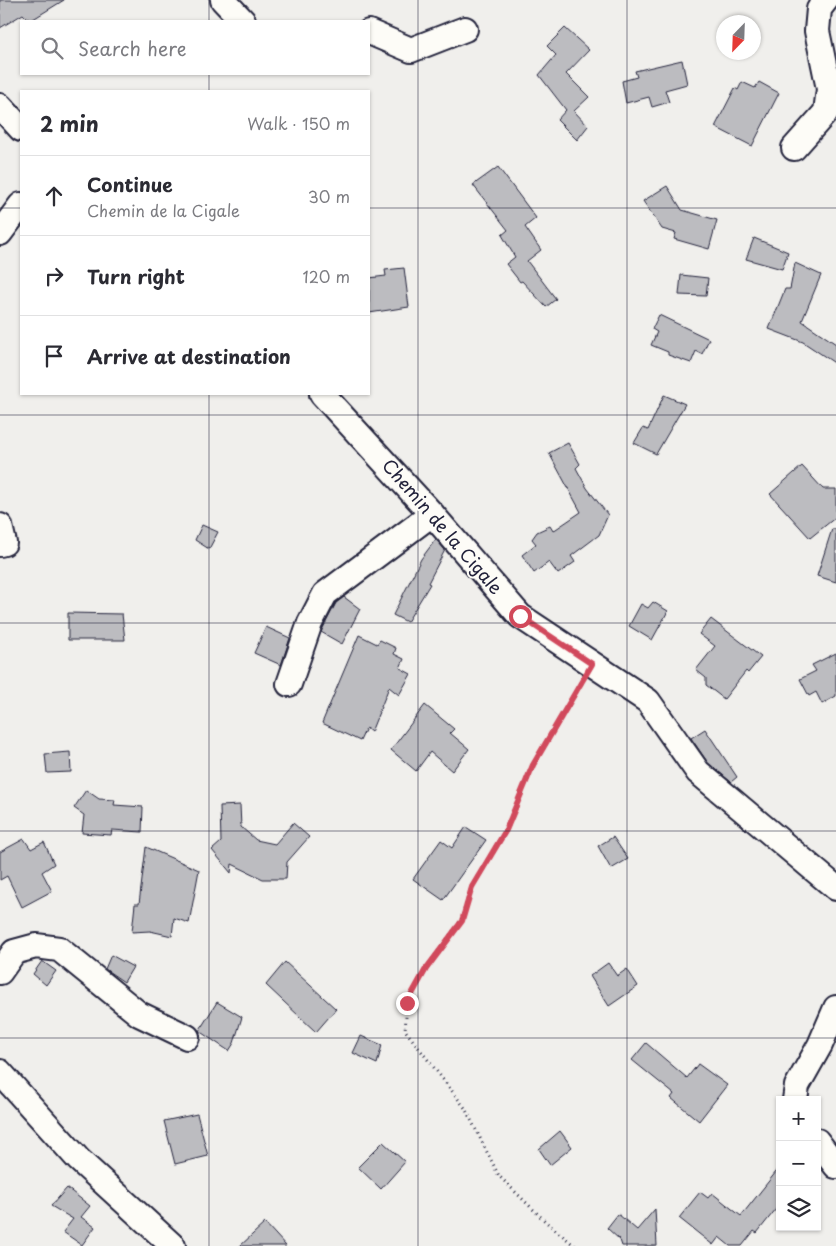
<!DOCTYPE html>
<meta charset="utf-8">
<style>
:root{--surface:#fff;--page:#f7f7f7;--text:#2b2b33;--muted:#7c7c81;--line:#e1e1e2}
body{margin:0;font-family:"Playpen Sans",sans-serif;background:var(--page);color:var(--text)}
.controls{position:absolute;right:15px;bottom:15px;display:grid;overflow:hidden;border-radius:0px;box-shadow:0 1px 4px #0004}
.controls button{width:45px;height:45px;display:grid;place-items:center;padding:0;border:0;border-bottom:1px solid var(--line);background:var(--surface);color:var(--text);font:25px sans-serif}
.compass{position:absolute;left:716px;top:15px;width:45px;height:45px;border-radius:50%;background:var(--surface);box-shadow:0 1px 4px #0004;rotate:203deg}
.stop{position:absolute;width:15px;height:15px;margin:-11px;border:4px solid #d1495b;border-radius:50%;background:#fff}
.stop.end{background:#d1495b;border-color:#fff;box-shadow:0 1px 5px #0008}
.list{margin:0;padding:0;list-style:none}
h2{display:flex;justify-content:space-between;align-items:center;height:65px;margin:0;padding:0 20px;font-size:21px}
h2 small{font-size:16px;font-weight:400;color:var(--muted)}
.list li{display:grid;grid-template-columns:32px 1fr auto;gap:15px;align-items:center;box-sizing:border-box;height:80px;padding:0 20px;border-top:1px solid var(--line)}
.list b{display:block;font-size:19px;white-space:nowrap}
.list p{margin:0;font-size:16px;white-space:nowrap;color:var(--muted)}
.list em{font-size:16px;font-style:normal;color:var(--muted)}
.icon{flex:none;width:28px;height:28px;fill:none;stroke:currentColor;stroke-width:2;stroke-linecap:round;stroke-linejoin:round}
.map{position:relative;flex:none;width:836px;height:1246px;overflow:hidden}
.search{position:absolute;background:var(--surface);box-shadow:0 1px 4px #0004;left:20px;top:20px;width:350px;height:55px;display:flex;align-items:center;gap:12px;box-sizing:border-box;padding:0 18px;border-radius:0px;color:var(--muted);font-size:19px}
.panel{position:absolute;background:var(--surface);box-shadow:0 1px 4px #0004;left:20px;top:90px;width:350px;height:305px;border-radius:0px}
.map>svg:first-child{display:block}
.building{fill:#bcbcc0;stroke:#22223b}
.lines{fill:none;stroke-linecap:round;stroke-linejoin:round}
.minor-casing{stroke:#22223b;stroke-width:28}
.path{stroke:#22223b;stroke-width:3;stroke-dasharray:1 4;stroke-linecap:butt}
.minor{stroke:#fdfcf7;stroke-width:24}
.route{stroke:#d1495b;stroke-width:6}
.grid{fill:none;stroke:#22223b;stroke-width:1;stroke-opacity:0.55}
.labels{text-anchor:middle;stroke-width:4;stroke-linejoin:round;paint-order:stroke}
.street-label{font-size:18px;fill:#22223b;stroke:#fdfcf7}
</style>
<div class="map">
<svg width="836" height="1246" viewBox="0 0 836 1246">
<rect width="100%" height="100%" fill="#f0efec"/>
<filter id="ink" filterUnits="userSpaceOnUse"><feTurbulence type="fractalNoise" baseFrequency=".02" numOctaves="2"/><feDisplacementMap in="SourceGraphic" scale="10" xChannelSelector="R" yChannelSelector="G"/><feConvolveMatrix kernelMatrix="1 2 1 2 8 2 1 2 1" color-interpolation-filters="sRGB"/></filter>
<g filter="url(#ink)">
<g class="building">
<polygon points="0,0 64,0 30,21 23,14 0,28"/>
<polygon points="565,28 589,50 566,74 589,97 574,111 588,126 577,140 557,120 566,110 539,75 556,55 547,46"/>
<polygon points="682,60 687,84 665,90 669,102 652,107 649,97 626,103 622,81 637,77 635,71"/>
<polygon points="742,82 755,88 759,82 779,93 752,146 715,127 735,88 738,90"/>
<polygon points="498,167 536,218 525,227 541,250 527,261 556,299 546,307 522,281 520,282 506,264 515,257 502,235 508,230 473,185"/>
<polygon points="667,186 682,210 717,220 709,249 674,239 676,233 662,229 643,201"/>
<polygon points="754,238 788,252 782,269 746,259"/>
<polygon points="795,263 821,275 802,321 836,344 836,364 803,342 769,329 785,289 790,289"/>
<polygon points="404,268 409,307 369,313 369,278 386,276 385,270"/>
<polygon points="681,275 708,278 706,296 679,295"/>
<polygon points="659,315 709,339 702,354 696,351 691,363 668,355 668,352 651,345 657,332 652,329"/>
<polygon points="664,395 685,404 656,454 634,443 643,428 648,430"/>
<polygon points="568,443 580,464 576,468 587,488 608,515 599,535 571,556 575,562 558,574 549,562 534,573 522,555 536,544 532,539 537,532 550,526 553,531 581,512 549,453"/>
<polygon points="802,466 823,489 836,489 836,517 810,538 770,494"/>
<polygon points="202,525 218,532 209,549 195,540"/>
<polygon points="832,529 836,529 836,582 817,576"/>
<polygon points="436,539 445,550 428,583 430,584 407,622 393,615 421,559"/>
<polygon points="344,597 360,609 342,644 321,632 336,603"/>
<polygon points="653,602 668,611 652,640 629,626 641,604 648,608"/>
<polygon points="68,613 122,614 125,640 68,640"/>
<polygon points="711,619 761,657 748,673 746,671 724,699 706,685 706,678 696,670 715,646 699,634"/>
<polygon points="266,627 290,638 281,665 254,653"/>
<polygon points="359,635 377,644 380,640 396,648 394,654 404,659 400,668 411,674 399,695 389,687 371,732 366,728 360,741 322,723"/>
<polygon points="836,653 836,696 822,704 816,692 809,696 800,679 816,671 812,665"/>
<polygon points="425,705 454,729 450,733 469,749 452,771 430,752 416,771 391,750"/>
<polygon points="705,729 737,777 731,782 708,763 691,738"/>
<polygon points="70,752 71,772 47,773 45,754"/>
<polygon points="86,790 99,799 115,800 114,805 143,807 142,832 112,830 111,835 82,833 84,815 74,808"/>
<polygon points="240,805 241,827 256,840 275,844 293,823 309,837 287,862 286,879 263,879 232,864 231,873 212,850 221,842 220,806"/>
<polygon points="466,827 486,840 443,900 413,879 441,840 452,848"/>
<polygon points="613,837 628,859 611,869 598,846"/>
<polygon points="24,839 31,849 44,842 54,864 42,872 52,891 22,907 7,876 0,880 0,852"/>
<polygon points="146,847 199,870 189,923 174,918 172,936 150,931 132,932 135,904 139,904"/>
<polygon points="111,955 133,967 124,982 105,969"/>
<polygon points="42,961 56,971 46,985 33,974"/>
<polygon points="285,962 336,1009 316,1032 266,985"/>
<polygon points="608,963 617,976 627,969 638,986 609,1006 590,976"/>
<polygon points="217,1002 242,1017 234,1043 229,1051 199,1031"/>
<polygon points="361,1036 382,1045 377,1064 353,1053"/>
<polygon points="646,1043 687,1078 698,1064 727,1085 699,1121 671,1098 674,1094 632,1060"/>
<polygon points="197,1114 208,1156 175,1164 164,1121"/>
<polygon points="560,1131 572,1147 550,1165 539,1149"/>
<polygon points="383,1142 405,1162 381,1189 358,1167"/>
<polygon points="780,1167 780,1204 757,1233 754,1231 742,1246 730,1246 719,1237 713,1245 679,1218 700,1192 708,1198 712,1193 741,1216"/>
<polygon points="67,1188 90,1206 81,1217 95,1227 82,1245 63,1232 73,1219 51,1206"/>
<polygon points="655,1209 657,1246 622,1246 620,1240 607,1228 618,1214 637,1230"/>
<polygon points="265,1223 286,1246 240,1246"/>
</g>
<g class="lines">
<g class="minor-casing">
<g id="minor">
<polyline points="223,0 243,21"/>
<polyline points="369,32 411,50 465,29"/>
<polyline points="0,106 21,129"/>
<polyline points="794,148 826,112 829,89 817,31 819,9 826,0"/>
<polyline points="0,233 21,205"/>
<polyline points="322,394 432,514 520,616 648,701 698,772 836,888"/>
<polyline points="0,526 4,543 0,544"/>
<polyline points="289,684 310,623 325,594 432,514"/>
<polyline points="0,972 14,952 36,946 59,949 139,1014 187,1037"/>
<polyline points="0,1072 79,1160 173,1246"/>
<polyline points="795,1100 797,1086 820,1045 836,1008"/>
<polyline points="817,1141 836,1166"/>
</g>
</g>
<polyline class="path" points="575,1246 546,1222 499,1176 465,1108 405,1030 407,1003 426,969 461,921 472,887 506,830 533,765 582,682"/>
<use href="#minor" class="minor"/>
</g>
</g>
<g class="lines" filter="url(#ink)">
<polyline class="route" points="407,1003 426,969 462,921 472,887 506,830 533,765 592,664 520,616"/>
</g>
<path class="grid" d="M209,0V21M418,0V1246M627,0V1246M209,74V91M0,208H21M369,208H836M209,394V1246M0,415H836M0,623H836M0,831H836M0,1038H836"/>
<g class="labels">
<g class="street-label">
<text transform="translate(442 527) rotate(49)" y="6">Chemin de la Cigale</text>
</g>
</g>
</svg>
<div class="controls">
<button>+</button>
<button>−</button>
<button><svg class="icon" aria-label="layers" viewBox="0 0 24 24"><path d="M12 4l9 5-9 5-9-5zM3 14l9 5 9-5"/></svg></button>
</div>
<svg class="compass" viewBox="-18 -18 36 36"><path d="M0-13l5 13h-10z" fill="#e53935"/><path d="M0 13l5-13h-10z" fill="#7c7c81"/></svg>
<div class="stop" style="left:520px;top:616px"></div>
<div class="stop end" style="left:407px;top:1003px"></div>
<div class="search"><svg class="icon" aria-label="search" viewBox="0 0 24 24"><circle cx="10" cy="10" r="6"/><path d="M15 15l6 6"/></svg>Search here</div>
<section class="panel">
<h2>2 min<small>Walk · 150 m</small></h2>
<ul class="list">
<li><svg class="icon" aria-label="ahead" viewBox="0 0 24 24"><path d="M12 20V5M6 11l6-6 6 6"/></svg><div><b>Continue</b><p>Chemin de la Cigale</p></div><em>30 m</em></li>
<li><svg class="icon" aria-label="right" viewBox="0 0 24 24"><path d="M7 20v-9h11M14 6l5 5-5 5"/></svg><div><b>Turn right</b></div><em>120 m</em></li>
<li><svg class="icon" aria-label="arrive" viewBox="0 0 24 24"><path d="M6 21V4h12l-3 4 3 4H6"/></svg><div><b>Arrive at destination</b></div></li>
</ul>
</section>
</div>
